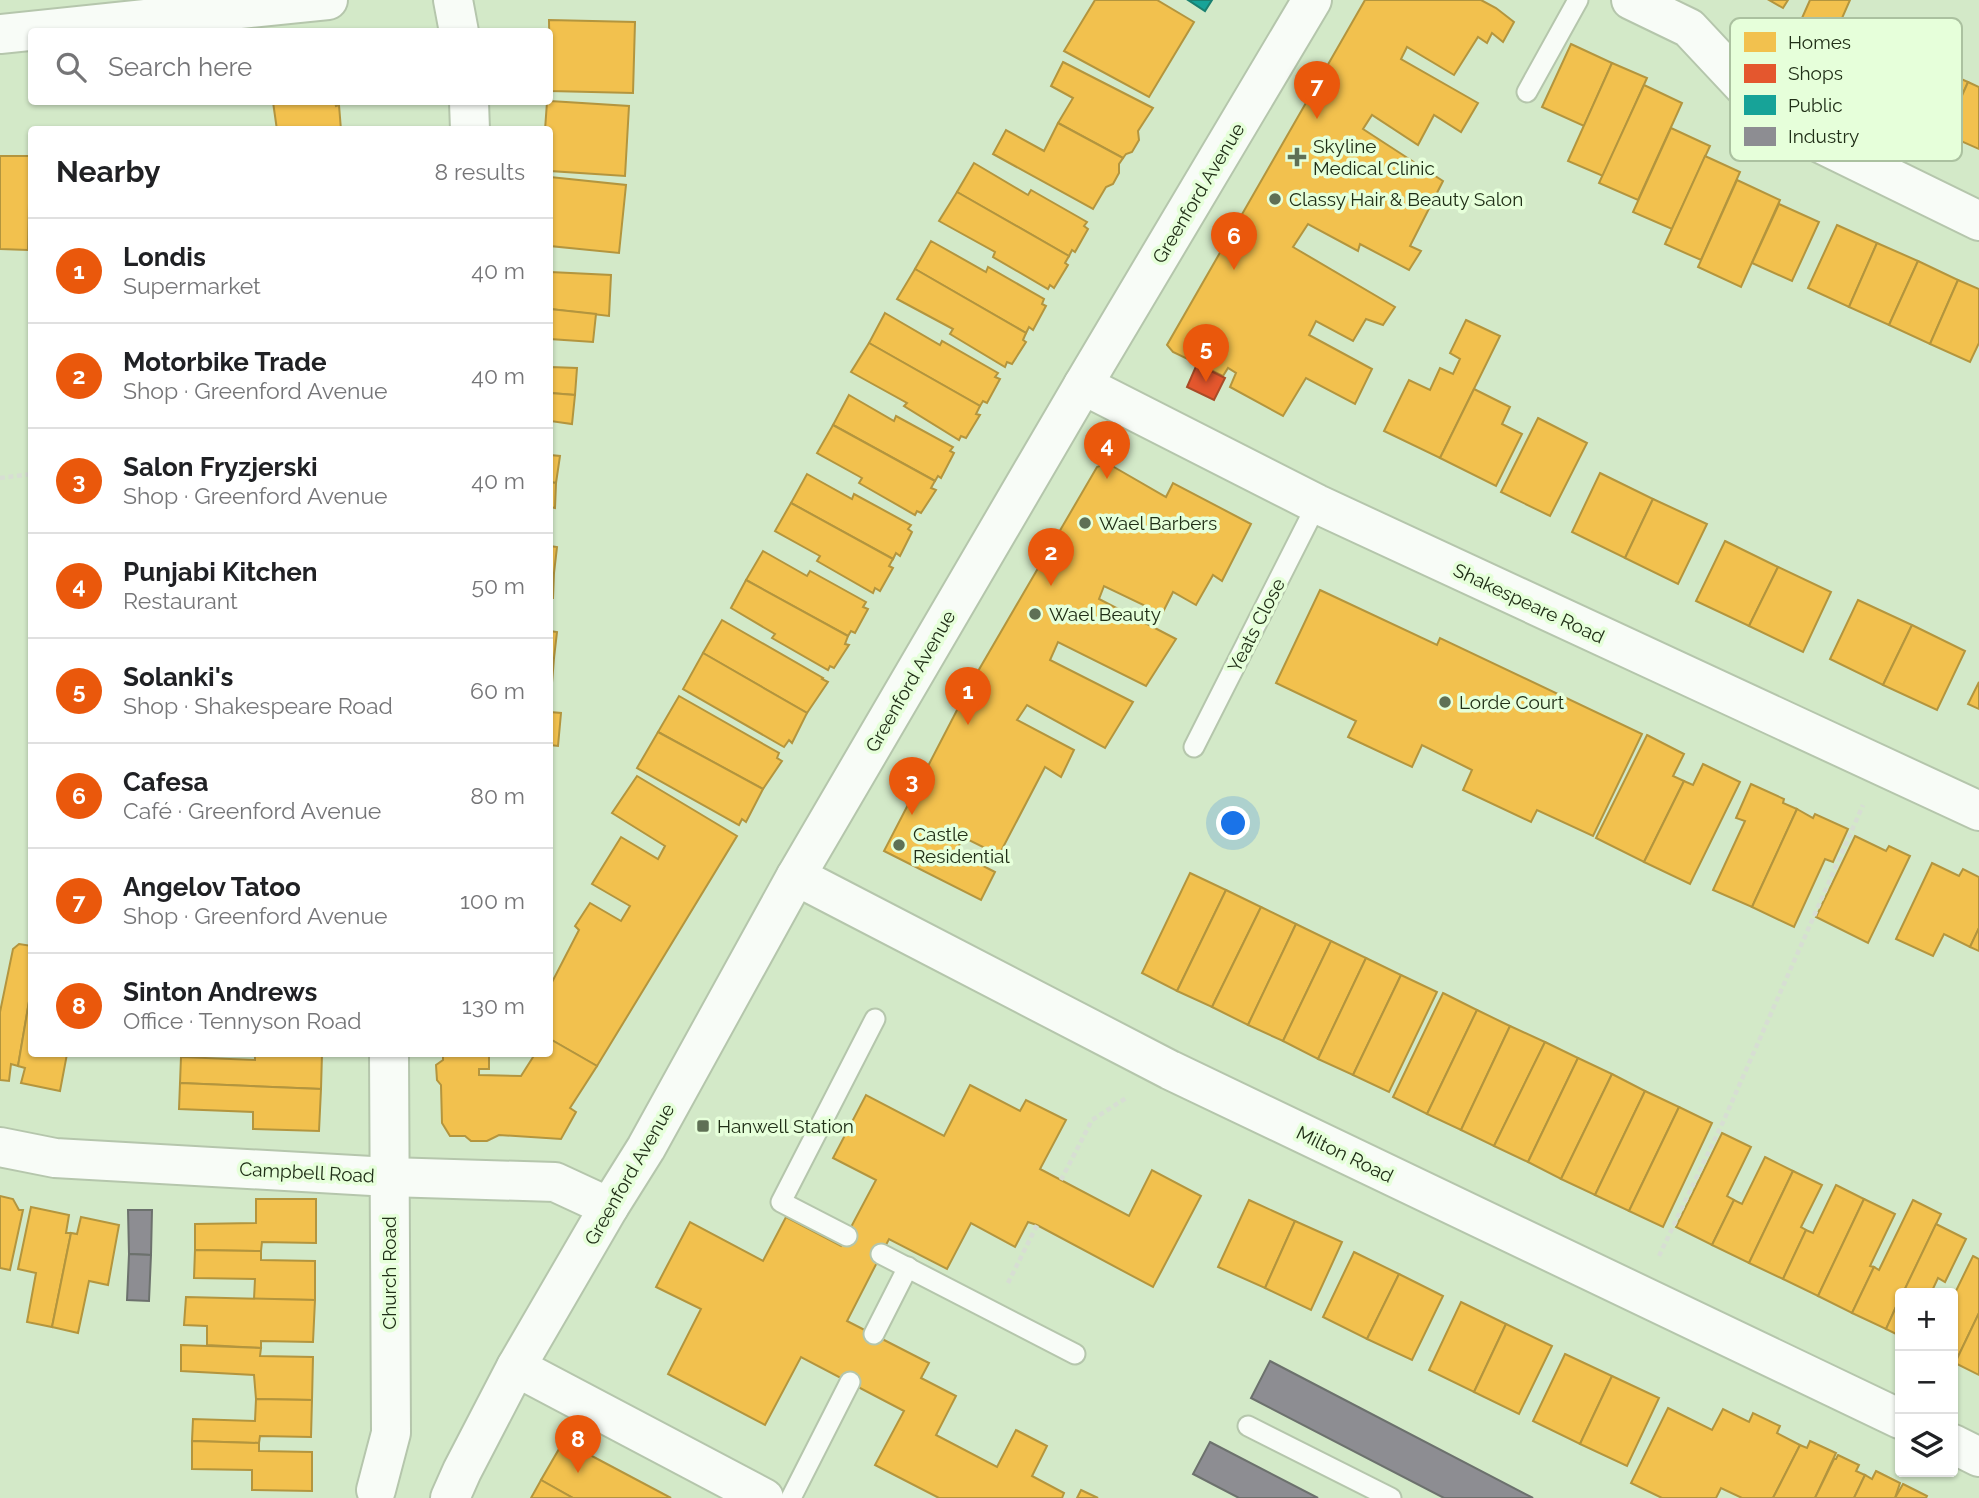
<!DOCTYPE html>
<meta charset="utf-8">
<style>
:root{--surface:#fff;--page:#f2f2f2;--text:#202124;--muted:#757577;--line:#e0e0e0;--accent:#ea580c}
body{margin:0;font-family:Raleway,sans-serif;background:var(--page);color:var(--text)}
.controls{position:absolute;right:21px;bottom:21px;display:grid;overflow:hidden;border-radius:7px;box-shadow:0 2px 5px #0004}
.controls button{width:63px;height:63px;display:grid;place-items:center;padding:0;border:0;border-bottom:2px solid var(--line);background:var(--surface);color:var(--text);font:35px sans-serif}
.you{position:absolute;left:1234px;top:824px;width:24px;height:24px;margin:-18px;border:5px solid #fff;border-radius:50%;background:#1a73e8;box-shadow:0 0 0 10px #1a73e833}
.badge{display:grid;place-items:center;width:46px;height:46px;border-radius:50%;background:var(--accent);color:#fff;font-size:23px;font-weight:700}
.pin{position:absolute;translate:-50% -58px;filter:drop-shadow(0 2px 4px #0008)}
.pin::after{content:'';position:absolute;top:37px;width:24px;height:21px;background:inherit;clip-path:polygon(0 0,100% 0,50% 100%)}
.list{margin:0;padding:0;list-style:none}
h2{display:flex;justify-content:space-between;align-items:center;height:91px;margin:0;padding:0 28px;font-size:30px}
h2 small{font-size:23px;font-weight:400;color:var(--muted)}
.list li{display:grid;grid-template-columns:46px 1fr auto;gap:21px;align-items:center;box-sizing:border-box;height:105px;padding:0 28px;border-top:2px solid var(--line)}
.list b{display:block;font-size:26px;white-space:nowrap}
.list p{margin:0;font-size:23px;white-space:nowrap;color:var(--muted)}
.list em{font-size:23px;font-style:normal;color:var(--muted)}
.icon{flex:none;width:38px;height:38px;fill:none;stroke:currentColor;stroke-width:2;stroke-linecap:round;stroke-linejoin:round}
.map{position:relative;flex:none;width:1979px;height:1498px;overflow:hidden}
.search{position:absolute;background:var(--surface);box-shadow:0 2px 5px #0004;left:28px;top:28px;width:525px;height:77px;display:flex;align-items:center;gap:18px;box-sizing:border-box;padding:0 24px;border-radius:7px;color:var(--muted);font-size:26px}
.panel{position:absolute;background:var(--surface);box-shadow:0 2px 5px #0004;left:28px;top:126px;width:525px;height:931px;border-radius:7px}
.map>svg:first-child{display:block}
.homes{fill:#f2c14e;stroke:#b3953e;stroke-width:2}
.shops{fill:#e4572e;stroke:#a94b27;stroke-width:2}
.public{fill:#17a398;stroke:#1a8071;stroke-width:2}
.industry{fill:#8d8d92;stroke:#6c716d;stroke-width:2}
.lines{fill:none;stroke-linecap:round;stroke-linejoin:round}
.service-casing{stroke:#b5c6ac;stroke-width:23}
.minor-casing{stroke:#b5c6ac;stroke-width:42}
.tertiary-casing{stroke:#b5c6ac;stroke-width:42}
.path{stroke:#d7ded3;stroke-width:4.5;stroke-dasharray:5 3.5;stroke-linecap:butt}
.service{stroke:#f8fcf7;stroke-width:19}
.minor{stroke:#f8fcf7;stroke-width:38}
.tertiary{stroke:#f8fcf7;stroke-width:38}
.poi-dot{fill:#5f7055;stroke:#e6ffda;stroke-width:2.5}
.labels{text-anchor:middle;stroke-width:7;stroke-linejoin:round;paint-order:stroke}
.poi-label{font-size:19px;fill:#202f17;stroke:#e6ffda;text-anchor:start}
.street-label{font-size:19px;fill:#202f17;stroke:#e6ffda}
.key{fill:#e6ffda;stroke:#abc1a0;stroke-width:2}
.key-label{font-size:19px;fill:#202f17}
</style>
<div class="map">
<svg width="1979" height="1498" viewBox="0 0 1979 1498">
<rect width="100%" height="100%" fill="#d3e9c8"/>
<g class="homes">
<polygon points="1095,0 1157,0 1194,22 1149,97 1064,51"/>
<polygon points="1365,0 1481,0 1496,8 1514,22 1503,42 1492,33 1487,43 1478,37 1454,75 1407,47 1401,59 1478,103 1461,132 1434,115 1418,145 1372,115 1363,129 1443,181 1410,246 1421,251 1409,270 1360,244 1358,251 1308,224 1293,247 1395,307 1383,325 1366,319 1353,341 1316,321 1309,335 1372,369 1355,404 1306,378 1283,416 1230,387 1236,373 1228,368 1223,376 1173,352 1167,345"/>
<polygon points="1769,0 1788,0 1783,8"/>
<polygon points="1810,0 1850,0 1824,59 1790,45"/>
<polygon points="549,20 635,22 633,93 550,91"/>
<polygon points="1571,44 1612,63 1584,126 1542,107"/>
<polygon points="1063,62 1153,108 1138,131 1139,140 1132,152 1126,154 1123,158 1058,123 1073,98 1051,86"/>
<polygon points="1612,63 1647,78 1603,176 1568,161"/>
<polygon points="1928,64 1968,82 1945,134 1905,116"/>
<polygon points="1968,82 1979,87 1979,149 1945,134"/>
<polygon points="1644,85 1682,103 1638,200 1599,183"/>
<polygon points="550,101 629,106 625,176 550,171 550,130 545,130 547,102"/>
<polygon points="273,102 335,102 336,106 339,105 341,130 277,130"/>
<polygon points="1058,123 1123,158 1119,164 1119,173 1113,184 1106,187 1093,209 993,154 1006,130 1044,151"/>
<polygon points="1671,128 1710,146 1672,229 1633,212"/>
<polygon points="0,156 30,156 28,250 0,249"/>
<polygon points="1705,156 1740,172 1701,260 1665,244"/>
<polygon points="974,163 1028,195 1031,190 1087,222 1084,226 1088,229 1075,252 1072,250 1069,256 957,192"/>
<polygon points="550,177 626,185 619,253 550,246"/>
<polygon points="1737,180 1780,200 1741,287 1698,267"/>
<polygon points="957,192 1069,256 1065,263 1068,265 1054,288 1050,285 1048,289 993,257 995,252 939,221"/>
<polygon points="1779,204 1819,222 1792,281 1752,263"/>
<polygon points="1837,225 1877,243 1849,307 1808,288"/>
<polygon points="931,241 986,272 988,267 1044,299 1042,304 1046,306 1033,330 1029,327 1026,333 915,269"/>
<polygon points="1877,243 1918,261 1889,325 1849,307"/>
<polygon points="1918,261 1958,280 1930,344 1889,325"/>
<polygon points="915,269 1026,333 1023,340 1026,342 1012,364 1007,362 1005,367 950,334 953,329 897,299"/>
<polygon points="550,272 611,275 609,316 550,309"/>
<polygon points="1958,280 1979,289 1979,343 1970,362 1930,344"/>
<polygon points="550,309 596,314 593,342 550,339"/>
<polygon points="885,313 940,345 942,341 998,373 995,377 1000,379 987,403 983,401 980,406 869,343"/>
<polygon points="1466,320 1500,336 1440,458 1384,431 1409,380 1430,390 1440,368 1453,374 1460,359 1450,353"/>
<polygon points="869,343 980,406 976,414 980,415 966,438 961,436 959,440 904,406 907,403 851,372"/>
<polygon points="550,367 577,368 575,395 550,393"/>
<polygon points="1474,389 1510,407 1502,424 1522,434 1496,486 1440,458"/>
<polygon points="550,393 575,395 572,424 550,421"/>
<polygon points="849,395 894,421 896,416 953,447 950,451 954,453 941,478 938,476 935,481 833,425"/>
<polygon points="1538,418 1587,443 1550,516 1501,492"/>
<polygon points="833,425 935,481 931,488 936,490 921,513 917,511 915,515 859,483 862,478 817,453"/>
<polygon points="550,455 560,456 556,483 550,482"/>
<polygon points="1107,463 1166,497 1173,483 1251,524 1222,581 1213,575 1196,605 1173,592 1162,614 1104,586 1099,599 1176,639 1146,686 1058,642 1050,660 1133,702 1105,748 1027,705 1017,720 1074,750 1061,777 1045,767 999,855 963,837 956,852 995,872 981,900 884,851 970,685 1097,467"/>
<polygon points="1600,473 1653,499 1625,558 1572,532"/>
<polygon points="807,474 852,499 854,494 911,525 908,529 912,532 900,556 896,553 893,559 791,503"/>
<polygon points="550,482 556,483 555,508 550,507"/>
<polygon points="1653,499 1707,524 1678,584 1625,558"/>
<polygon points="791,503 893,559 889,566 893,568 880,591 875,588 873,593 817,561 820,556 775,531"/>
<polygon points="1725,541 1778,567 1749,626 1696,601"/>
<polygon points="550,546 557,547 554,573 550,573"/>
<polygon points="763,551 807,576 810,571 866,602 863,607 868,609 855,633 851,631 848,636 746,580"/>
<polygon points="1778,567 1831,592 1803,652 1749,626"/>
<polygon points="550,573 554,573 553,598 550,598"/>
<polygon points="746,580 848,636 845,644 849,645 834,668 830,666 828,670 772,638 775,634 731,608"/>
<polygon points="1320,590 1437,645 1440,638 1642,734 1593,836 1537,810 1531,822 1463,790 1472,770 1422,745 1412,767 1348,737 1356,721 1276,683"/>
<polygon points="1858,600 1912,625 1883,685 1830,659"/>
<polygon points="722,620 823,678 822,679 828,682 807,713 703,653"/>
<polygon points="1912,625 1965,651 1937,710 1883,685"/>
<polygon points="550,631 557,632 554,658 550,658"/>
<polygon points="703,653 807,713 792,743 789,740 784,747 683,689"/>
<polygon points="550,658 554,658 552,683 550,683"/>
<polygon points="1979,682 1979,709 1968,704"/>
<polygon points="679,696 779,753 777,758 782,761 763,789 658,732"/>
<polygon points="550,712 561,713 558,746 550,745"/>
<polygon points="658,732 763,789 746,822 742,819 739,825 637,768"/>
<polygon points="1647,735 1684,754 1673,776 1684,781 1644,862 1596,838"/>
<polygon points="1703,764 1740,782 1690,884 1644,862 1684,781 1693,785"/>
<polygon points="637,776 737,836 597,1066 550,1039 550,986 579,930 575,926 590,903 621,921 630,906 592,884 621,837 658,859 665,846 612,813"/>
<polygon points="1751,784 1784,799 1783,803 1797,809 1752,907 1713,890 1745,821 1736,818"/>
<polygon points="1797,809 1813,818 1815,814 1848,829 1833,862 1825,859 1794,927 1752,907"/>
<polygon points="1855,836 1886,851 1889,846 1910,856 1868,943 1816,917"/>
<polygon points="1932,863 1959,876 1963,869 1979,877 1979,928 1970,947 1944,934 1933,956 1896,939"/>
<polygon points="1190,873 1226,890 1177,991 1142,973"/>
<polygon points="1226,890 1261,907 1212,1007 1177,991"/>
<polygon points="1261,907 1296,924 1248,1025 1212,1007"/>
<polygon points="1296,924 1331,941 1283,1041 1248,1025"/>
<polygon points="1979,928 1979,951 1970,947"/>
<polygon points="1331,941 1366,958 1318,1059 1283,1041"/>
<polygon points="19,944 32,946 32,984 18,1066 11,1064 9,1081 0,1080 0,1012 13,949"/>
<polygon points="1366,958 1401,975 1353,1075 1318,1059"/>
<polygon points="1401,975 1437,992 1389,1092 1353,1075"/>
<polygon points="32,984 32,1054 67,1054 60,1091 21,1083 25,1068 18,1066"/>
<polygon points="1443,993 1477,1010 1427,1114 1393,1097"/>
<polygon points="1477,1010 1510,1026 1461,1130 1427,1114"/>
<polygon points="1510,1026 1545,1042 1494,1146 1461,1130"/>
<polygon points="550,1039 597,1066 570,1108 576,1112 561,1139 499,1135 487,1141 471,1141 465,1136 450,1136 442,1123 441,1085 437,1080 436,1065 443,1060 443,1054 489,1054 489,1069 479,1069 479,1075 521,1076 535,1054 550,1054"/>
<polygon points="1545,1042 1578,1058 1528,1162 1494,1146"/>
<polygon points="255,1054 322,1054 321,1089 180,1083 181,1057 255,1060"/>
<polygon points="1578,1058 1612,1074 1561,1179 1528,1162"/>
<polygon points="1612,1074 1645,1091 1595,1195 1561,1179"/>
<polygon points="180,1083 321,1089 319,1131 253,1129 253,1112 179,1109"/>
<polygon points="970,1085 1020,1111 1026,1100 1066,1120 1040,1169 1129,1216 1152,1170 1201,1196 1153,1287 1037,1225 1028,1222 1015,1247 971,1223 947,1269 889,1239 847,1321 929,1363 921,1378 956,1396 936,1435 997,1467 1016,1430 1047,1446 1032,1476 1064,1493 1062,1498 939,1498 875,1465 904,1411 801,1357 765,1425 668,1374 701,1309 656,1287 690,1222 763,1261 786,1217 841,1246 876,1180 833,1158 866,1095 944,1136"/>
<polygon points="1645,1091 1679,1107 1629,1211 1595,1195"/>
<polygon points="1679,1107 1712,1123 1663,1227 1629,1211"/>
<polygon points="1722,1133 1751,1147 1727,1196 1734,1200 1712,1245 1676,1227"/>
<polygon points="1765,1157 1793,1171 1749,1263 1712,1245 1734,1200 1742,1204"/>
<polygon points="1793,1171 1822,1185 1801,1227 1806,1230 1783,1279 1749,1263"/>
<polygon points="1836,1185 1864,1199 1818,1296 1783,1279 1806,1230 1813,1233"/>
<polygon points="0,1196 13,1199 19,1210 23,1210 10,1270 0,1268"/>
<polygon points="256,1199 316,1199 316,1243 262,1242 261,1251 195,1250 195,1224 256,1223"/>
<polygon points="1864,1199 1895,1214 1870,1266 1874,1267 1852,1313 1818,1296"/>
<polygon points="1249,1200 1295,1221 1265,1288 1218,1267"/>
<polygon points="1913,1200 1941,1214 1903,1293 1900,1293 1900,1298 1886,1329 1852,1313 1874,1267 1879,1270"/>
<polygon points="31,1207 69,1215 66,1233 71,1233 52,1327 27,1322 36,1273 18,1269"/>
<polygon points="81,1217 119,1225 108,1285 89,1281 78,1333 52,1327 71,1233 77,1234"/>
<polygon points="1295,1221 1342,1242 1311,1310 1265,1288"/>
<polygon points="1936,1224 1966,1239 1945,1282 1938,1278 1931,1293 1903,1293"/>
<polygon points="195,1250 261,1251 261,1260 315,1261 315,1300 254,1299 255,1279 194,1278"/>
<polygon points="1354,1252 1399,1274 1367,1339 1323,1317"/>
<polygon points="1973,1256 1979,1259 1979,1313 1955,1363 1953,1362 1953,1297"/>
<polygon points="1399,1274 1443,1296 1412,1360 1367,1339"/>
<polygon points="186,1297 315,1300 313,1342 261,1341 261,1348 207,1345 207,1326 184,1325"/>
<polygon points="1900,1298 1900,1336 1886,1329"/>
<polygon points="1461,1302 1506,1324 1474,1392 1429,1370"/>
<polygon points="1979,1313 1979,1375 1955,1363"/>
<polygon points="1506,1324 1552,1346 1519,1414 1474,1392"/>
<polygon points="181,1345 261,1348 260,1356 313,1357 312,1400 256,1399 254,1375 181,1371"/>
<polygon points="1565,1354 1612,1376 1580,1444 1533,1421"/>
<polygon points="1612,1376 1659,1398 1627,1466 1580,1444"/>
<polygon points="256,1399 312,1400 311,1437 260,1436 259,1443 192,1441 193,1419 255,1421"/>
<polygon points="1668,1408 1712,1430 1723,1409 1749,1422 1753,1413 1780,1426 1777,1433 1800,1445 1773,1498 1742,1498 1721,1488 1716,1498 1662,1498 1631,1483"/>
<polygon points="192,1441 259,1443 259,1451 312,1452 312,1491 252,1490 252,1470 192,1469"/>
<polygon points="1810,1441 1836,1453 1815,1498 1773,1498 1800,1445 1807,1448"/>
<polygon points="573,1446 671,1498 573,1498 541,1480 559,1449"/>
<polygon points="1838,1455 1859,1465 1856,1471 1865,1475 1854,1498 1815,1498 1834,1459 1836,1459"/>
<polygon points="1876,1471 1900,1483 1895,1498 1854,1498 1865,1475 1872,1479"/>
<polygon points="541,1480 573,1498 531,1498"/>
<polygon points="1903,1484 1927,1496 1926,1498 1895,1498"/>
<polygon points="1081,1490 1098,1498 1077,1498"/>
</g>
<polygon class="shops" points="1197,364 1225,378 1214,400 1187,387"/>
<polygon class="public" points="1188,0 1212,0 1205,11"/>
<g class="industry">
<polygon points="128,1210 152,1210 151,1255 129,1254"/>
<polygon points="129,1254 151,1255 149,1301 127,1300"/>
<polygon points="1270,1361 1533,1498 1444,1498 1251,1398"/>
<polygon points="1210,1442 1318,1498 1239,1498 1193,1474"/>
</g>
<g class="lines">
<g class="service-casing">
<g id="service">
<polyline points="1527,92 1578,0"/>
<polyline points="1194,747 1317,504"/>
<polyline points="847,1236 781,1202 875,1019"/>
<polyline points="881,1254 1075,1354"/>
<polyline points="874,1334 908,1267"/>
<polyline points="1248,1426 1391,1498"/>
<polyline points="791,1498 850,1382"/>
</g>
</g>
<g class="minor-casing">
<g id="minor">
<polyline points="453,0 459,32"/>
<polyline points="1631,0 1689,28 1777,122 1979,221"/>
<polyline points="0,34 328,0"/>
<polyline points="469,102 470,130"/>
<polyline points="1083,385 1317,504 1979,811"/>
<polyline points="796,876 1170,1070 1900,1419"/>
<polyline points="0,1147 55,1158 389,1177 555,1182 609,1207"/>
<polyline points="516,1367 764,1498"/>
<polyline points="1953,1444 1979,1457"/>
<polyline points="376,1490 391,1433 389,1054"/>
</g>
</g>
<g class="tertiary-casing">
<polyline id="tertiary" points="450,1498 462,1471 516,1367 609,1207 646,1148 796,876 1083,385 1312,0"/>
</g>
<g class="path">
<polyline points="0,478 32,474"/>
<polyline points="1061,1180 1092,1120 1126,1098"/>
<polyline points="1659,1256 1723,1122 1863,805"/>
<polyline points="1008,1283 1037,1225"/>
</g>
<use href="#service" class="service"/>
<use href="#minor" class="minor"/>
<use href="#tertiary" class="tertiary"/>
</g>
<g class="poi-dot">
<path d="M1293.5 146.5h7v7h7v7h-7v7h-7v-7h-7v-7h7z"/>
<circle cx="1275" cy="199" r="7"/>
<circle cx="1085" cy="523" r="7"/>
<circle cx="1035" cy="614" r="7"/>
<circle cx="1445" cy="702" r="7"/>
<circle cx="899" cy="845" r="7"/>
<rect x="696" y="1119" width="14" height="14" rx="3.5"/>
</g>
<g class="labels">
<g class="poi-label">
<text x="1313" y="153">Skyline<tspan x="1313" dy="22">Medical Clinic</tspan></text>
<text x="1289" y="206">Classy Hair &amp; Beauty Salon</text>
<text x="1099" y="530">Wael Barbers</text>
<text x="1049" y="621">Wael Beauty</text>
<text x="1459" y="709">Lorde Court</text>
<text x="913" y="841">Castle<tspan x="913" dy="22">Residential</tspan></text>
<text x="717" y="1133">Hanwell Station</text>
</g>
<g class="street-label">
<text transform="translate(1198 193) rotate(-59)" y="7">Greenford Avenue</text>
<text transform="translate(1529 603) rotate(25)" y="7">Shakespeare Road</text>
<text transform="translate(1256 625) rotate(-63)" y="7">Yeats Close</text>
<text transform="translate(910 681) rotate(-60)" y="7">Greenford Avenue</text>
<text transform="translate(1345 1154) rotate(26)" y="7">Milton Road</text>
<text transform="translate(307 1172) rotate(3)" y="7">Campbell Road</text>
<text transform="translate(629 1174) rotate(-60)" y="7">Greenford Avenue</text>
<text transform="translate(389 1273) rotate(-90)" y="7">Church Road</text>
</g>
</g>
<rect x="1730" y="18" width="232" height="143" rx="10" class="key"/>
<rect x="1744" y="32" width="32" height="20" fill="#f2c14e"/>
<rect x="1744" y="64" width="32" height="19" fill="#e4572e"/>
<rect x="1744" y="95" width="32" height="20" fill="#17a398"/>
<rect x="1744" y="127" width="32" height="19" fill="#8d8d92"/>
<g class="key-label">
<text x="1788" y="49">Homes</text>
<text x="1788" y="80">Shops</text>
<text x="1788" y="112">Public</text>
<text x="1788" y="143">Industry</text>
</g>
</svg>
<div class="controls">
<button>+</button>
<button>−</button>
<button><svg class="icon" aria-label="layers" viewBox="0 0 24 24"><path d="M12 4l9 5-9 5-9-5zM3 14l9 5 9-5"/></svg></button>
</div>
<div class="you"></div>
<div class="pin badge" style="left:968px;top:725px">1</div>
<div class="pin badge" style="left:1051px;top:586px">2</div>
<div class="pin badge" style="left:912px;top:815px">3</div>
<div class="pin badge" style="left:1107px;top:479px">4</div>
<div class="pin badge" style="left:1206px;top:382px">5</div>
<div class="pin badge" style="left:1234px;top:270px">6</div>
<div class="pin badge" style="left:1317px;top:119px">7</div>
<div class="pin badge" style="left:578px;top:1473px">8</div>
<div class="search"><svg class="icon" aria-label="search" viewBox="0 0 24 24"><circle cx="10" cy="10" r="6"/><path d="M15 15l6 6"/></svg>Search here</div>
<section class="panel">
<h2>Nearby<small>8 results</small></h2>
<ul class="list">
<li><span class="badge">1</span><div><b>Londis</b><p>Supermarket</p></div><em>40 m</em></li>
<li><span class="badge">2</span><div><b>Motorbike Trade</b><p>Shop · Greenford Avenue</p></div><em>40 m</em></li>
<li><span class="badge">3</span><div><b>Salon Fryzjerski</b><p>Shop · Greenford Avenue</p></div><em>40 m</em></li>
<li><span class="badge">4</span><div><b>Punjabi Kitchen</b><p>Restaurant</p></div><em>50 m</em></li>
<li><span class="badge">5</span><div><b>Solanki's</b><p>Shop · Shakespeare Road</p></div><em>60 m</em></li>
<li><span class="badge">6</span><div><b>Cafesa</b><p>Café · Greenford Avenue</p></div><em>80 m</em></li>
<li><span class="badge">7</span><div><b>Angelov Tatoo</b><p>Shop · Greenford Avenue</p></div><em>100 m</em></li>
<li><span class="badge">8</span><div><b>Sinton Andrews</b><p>Office · Tennyson Road</p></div><em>130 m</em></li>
</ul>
</section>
</div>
